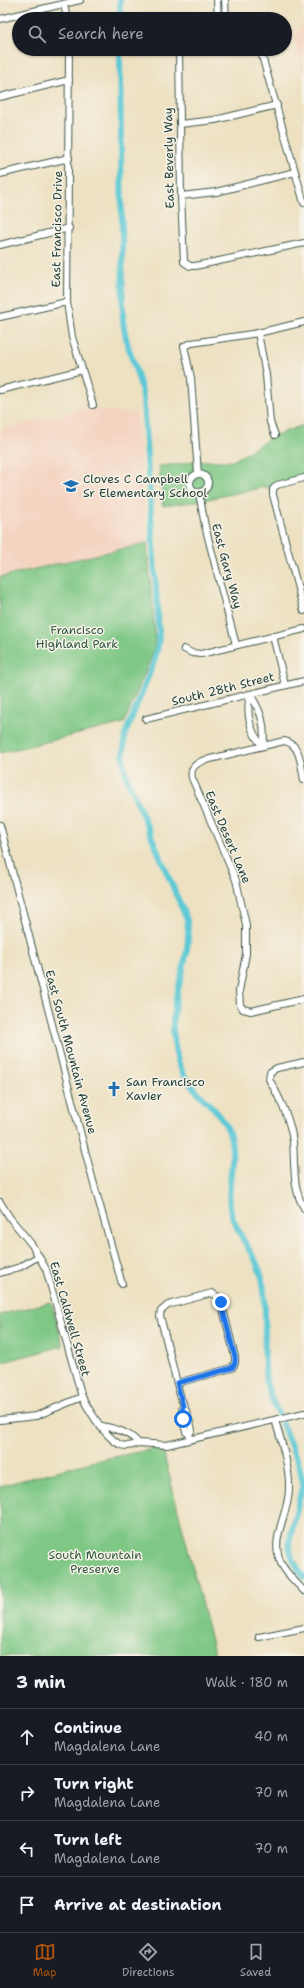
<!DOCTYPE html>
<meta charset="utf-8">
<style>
:root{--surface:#171b24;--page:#20242c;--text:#f1f3f6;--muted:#9ea1a6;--line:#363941;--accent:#b45309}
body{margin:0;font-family:"Shantell Sans",sans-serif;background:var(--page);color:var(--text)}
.stop{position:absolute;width:12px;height:12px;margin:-9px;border:3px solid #1a73e8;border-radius:50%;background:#fff}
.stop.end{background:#1a73e8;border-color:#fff;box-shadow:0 1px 4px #0008}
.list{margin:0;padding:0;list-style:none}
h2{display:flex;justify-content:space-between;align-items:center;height:52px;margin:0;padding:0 16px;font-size:17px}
h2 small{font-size:13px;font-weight:400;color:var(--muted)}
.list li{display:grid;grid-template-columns:26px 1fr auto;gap:12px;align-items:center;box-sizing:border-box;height:56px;padding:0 16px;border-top:1px solid var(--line)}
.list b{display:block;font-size:15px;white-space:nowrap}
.list p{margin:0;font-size:13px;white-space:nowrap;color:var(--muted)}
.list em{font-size:13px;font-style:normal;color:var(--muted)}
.icon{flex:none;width:22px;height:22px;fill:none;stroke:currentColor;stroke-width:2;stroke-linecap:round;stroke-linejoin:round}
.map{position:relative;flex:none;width:304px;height:1656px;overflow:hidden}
.search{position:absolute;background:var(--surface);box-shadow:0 1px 3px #0004;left:12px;right:12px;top:12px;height:44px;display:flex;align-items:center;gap:10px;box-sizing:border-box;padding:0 14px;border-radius:22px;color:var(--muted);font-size:15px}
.sheet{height:276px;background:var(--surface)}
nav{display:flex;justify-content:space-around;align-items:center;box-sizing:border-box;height:56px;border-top:1px solid var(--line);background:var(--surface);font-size:11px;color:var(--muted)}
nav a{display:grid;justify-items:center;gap:2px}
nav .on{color:var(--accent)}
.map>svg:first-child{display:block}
.built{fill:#f4d3c0}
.green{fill:#7ec785;stroke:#4e825c}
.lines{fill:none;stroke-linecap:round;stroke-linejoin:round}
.canal{stroke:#5dc9d5;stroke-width:6}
.minor-casing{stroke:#3e5649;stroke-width:8}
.minor{stroke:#fff;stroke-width:6}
.route{stroke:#1a73e8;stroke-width:5}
.labels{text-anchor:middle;stroke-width:3;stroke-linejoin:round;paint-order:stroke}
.street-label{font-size:12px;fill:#1f3d34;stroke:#f7f3e8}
.poi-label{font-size:12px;fill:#1f3d34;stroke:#f7f3e8;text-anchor:start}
.park-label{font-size:12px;fill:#325944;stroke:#f7f3e8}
</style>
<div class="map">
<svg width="304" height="1656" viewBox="0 0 304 1656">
<rect width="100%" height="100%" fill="#f7f3e8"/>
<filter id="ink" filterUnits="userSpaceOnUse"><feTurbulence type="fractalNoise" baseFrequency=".025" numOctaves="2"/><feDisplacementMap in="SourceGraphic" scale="8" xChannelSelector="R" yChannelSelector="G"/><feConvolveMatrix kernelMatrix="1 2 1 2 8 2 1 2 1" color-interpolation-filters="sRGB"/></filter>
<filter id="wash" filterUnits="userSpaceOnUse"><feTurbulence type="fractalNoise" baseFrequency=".012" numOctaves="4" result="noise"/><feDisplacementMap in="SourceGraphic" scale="16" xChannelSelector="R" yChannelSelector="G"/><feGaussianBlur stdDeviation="0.9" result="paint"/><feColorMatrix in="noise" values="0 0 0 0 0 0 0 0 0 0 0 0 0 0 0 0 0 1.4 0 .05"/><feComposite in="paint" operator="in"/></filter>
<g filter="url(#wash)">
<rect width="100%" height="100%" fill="#ede1c2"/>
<g class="built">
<polygon points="304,21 304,73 294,39"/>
<polygon points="88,408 136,414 147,543 0,577 0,430"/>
</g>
<g class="green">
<polygon points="304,425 304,478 273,489 265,487 194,502 163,506 159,466 182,464 192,461 233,461 275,435"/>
<polygon points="147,543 155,638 154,651 124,723 0,753 0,577"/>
<polygon points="51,1302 63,1346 0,1363 0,1315"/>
<polygon points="162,1447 215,1656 0,1656 0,1486 95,1461"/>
</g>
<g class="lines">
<g class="canal">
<polyline points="120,19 120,0"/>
<path d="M120,49L123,320C125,347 139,371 143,398L159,633L158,647L154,662L125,735L123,759L126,776L187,920C193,958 171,993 173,1030C174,1044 177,1064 185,1077C198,1097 224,1112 230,1136C237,1161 225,1187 231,1212C237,1238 259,1256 263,1283C268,1315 262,1348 266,1380C268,1391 273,1403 278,1414"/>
<path d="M282,1424L299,1465L303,1483L289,1543C290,1557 296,1567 304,1577"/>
</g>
</g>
</g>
<g filter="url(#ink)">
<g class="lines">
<g class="minor-casing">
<g id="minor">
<polyline points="217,0 218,19"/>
<polyline points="225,0 226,19"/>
<polyline points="64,4 67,19"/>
<polyline points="0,19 80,0"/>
<polyline points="69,49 67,302 72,337 93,405"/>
<polyline points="179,49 181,196 184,262 190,266 195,266 304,243"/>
<polyline points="260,49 304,203"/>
<polyline points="0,97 69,80"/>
<polyline points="180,124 215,120 277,105"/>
<polyline points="0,174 69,158"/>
<polyline points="181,196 216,192 295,172"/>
<polyline points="0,245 69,228"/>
<polyline points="0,317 67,302"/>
<polyline points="258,333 266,375 270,422 275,435"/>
<polyline points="0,390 82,370"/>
<circle cx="199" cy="483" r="9"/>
<polyline points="198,474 191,378 184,346 192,343 258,333 304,322"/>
<polyline points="304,478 277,485 273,489 273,495 304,611"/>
<polyline points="199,493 205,526 236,645"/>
<polyline points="273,636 285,685"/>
<polyline points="184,649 192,653 201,654 304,629"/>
<path d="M250,694C246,712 249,732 263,746"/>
<path d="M250,694C261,711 266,726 263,746"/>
<polyline points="146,719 304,681"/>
<path d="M304,780C301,767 301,743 284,741L202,761C194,765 190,769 192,778L236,880L246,925V954L239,991L240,1005L243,1009L251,1011L304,999"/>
<polyline points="0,825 93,1181 122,1284"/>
<path d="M304,1062L277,1068L270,1072L269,1079C280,1099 290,1118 293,1142C295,1165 292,1188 304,1208"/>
<path d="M0,1202L10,1218L32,1245L46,1269L82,1397C90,1412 105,1436 119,1444C125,1447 132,1446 138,1443"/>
<polyline points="0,1273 20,1267 39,1256"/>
<path d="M177,1383L232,1368L235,1363V1357L221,1301L218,1297L212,1293L168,1305L161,1311L160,1316C167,1342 173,1369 180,1395C184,1407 189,1417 192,1430L189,1434"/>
<path d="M183,1406C180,1413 184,1424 186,1432L189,1434L190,1437"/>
<polyline points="0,1420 36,1416 82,1397"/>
<path d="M275,1420C281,1440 290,1468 289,1489C289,1514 269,1539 281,1563C286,1574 296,1582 304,1591"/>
<path d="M102,1426C113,1428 131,1433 138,1443"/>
<polyline points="138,1443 167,1445 304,1413"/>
<polyline points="259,1637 304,1628"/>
</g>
</g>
<use href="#minor" class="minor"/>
</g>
</g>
<g class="lines" filter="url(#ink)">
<polyline class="route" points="183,1419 182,1410 183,1406 177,1383 232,1368 235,1363 235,1357 221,1302"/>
</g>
<defs>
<g id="school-bare" transform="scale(1.2)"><path d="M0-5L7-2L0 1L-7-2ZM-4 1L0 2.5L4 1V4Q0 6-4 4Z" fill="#1f6fb2" stroke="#f7f3e8" stroke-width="2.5" paint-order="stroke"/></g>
<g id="church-bare" transform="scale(1.2)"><path d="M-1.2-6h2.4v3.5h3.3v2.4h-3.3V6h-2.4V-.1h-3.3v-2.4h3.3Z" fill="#1f6fb2" stroke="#f7f3e8" stroke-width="2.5" paint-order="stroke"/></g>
</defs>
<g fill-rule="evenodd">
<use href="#school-bare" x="71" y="486"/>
<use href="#church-bare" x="114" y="1089"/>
</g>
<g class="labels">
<g class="street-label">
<text transform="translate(169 158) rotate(-91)" y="4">East Beverly Way</text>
<text transform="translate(57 229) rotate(-89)" y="4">East Francisco Drive</text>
<text transform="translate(227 566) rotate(75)" y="4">East Gary Way</text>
<text transform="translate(223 689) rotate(-14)" y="4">South 28th Street</text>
<text transform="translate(228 837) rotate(67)" y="4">East Desert Lane</text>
<text transform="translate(71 1052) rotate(75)" y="4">East South Mountain Avenue</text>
<text transform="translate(70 1319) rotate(74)" y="4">East Caldwell Street</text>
</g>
<g class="poi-label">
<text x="83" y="483">Cloves C Campbell<tspan x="83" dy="14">Sr Elementary School</tspan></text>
<text x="126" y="1086">San Francisco<tspan x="126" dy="14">Xavier</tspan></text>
</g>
<g class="park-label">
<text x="77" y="634">Francisco<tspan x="77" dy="14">Highland Park</tspan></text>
<text x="95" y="1559">South Mountain<tspan x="95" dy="14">Preserve</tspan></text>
</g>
</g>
</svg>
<div class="stop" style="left:183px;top:1419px"></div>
<div class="stop end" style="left:221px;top:1302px"></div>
<div class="search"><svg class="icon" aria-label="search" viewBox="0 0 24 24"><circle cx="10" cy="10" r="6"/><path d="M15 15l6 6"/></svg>Search here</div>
</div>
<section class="sheet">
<h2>3 min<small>Walk · 180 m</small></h2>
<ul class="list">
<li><svg class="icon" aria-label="ahead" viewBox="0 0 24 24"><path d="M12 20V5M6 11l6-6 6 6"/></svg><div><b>Continue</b><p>Magdalena Lane</p></div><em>40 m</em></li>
<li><svg class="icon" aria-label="right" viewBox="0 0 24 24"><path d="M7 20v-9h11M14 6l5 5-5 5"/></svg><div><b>Turn right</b><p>Magdalena Lane</p></div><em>70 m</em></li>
<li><svg class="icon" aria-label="left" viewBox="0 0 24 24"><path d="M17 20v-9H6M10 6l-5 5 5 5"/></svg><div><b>Turn left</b><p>Magdalena Lane</p></div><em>70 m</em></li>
<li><svg class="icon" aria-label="arrive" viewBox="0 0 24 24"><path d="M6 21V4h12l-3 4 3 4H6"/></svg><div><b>Arrive at destination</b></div></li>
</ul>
</section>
<nav>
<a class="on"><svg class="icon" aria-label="map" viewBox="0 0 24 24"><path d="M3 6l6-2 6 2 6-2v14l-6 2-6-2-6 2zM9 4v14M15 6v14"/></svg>Map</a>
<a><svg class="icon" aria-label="directions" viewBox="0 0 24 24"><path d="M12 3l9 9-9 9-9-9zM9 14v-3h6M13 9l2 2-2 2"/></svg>Directions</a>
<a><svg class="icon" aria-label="saved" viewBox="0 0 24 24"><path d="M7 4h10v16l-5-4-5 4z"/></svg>Saved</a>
</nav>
